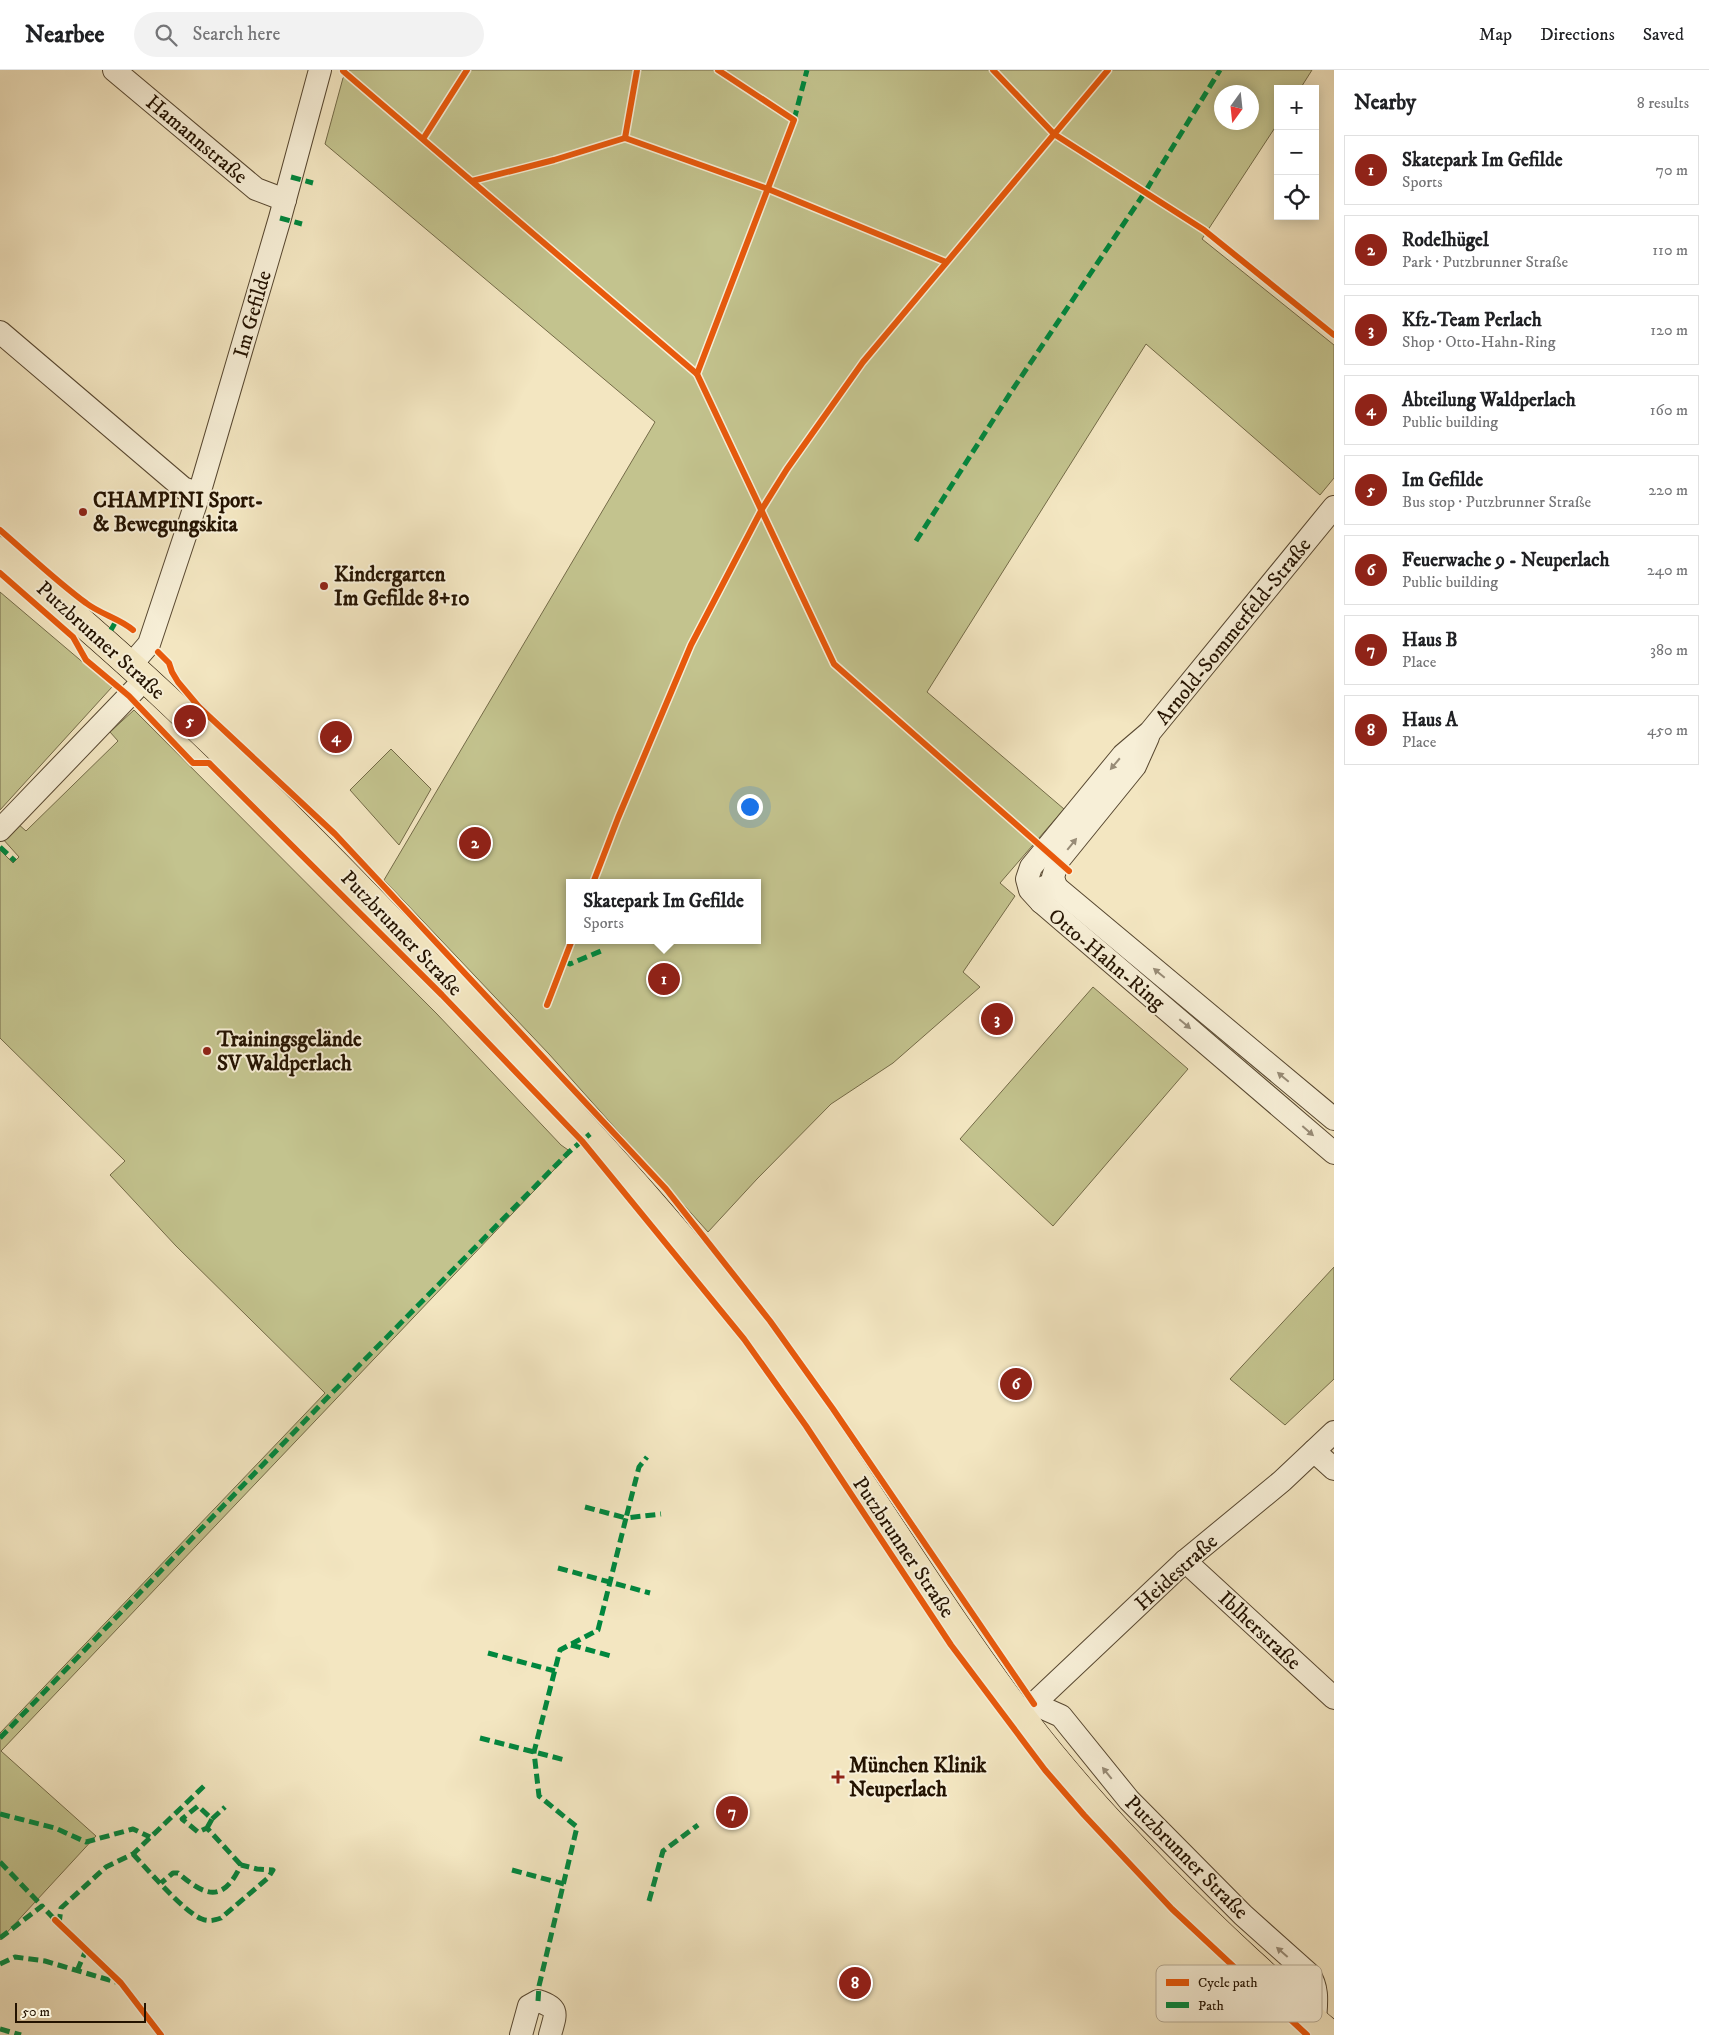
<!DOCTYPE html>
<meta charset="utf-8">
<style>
:root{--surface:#fff;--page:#f2f2f2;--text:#202124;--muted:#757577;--line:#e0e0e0;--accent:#8f2418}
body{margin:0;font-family:"IM FELL DW Pica",serif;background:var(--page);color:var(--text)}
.controls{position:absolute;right:15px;top:15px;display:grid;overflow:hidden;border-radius:0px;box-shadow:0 2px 12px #0003}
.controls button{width:45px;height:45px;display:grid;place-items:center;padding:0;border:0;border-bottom:1px solid var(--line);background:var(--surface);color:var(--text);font:25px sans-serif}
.compass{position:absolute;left:1214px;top:15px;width:45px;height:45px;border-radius:50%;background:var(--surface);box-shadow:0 2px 12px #0003;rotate:195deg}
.scale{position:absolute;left:15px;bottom:12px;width:131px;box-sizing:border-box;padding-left:5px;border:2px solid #241301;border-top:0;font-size:14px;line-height:18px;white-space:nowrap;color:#241301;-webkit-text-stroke:4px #f7efd7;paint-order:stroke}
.you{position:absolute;left:749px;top:736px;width:18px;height:18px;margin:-12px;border:4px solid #fff;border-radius:50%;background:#1a73e8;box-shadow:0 0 0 8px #1a73e833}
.badge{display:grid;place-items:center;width:32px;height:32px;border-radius:50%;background:var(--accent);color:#fff;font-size:16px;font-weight:700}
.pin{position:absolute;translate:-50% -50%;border:2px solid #fff;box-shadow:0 1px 5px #0006}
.popup{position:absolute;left:566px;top:809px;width:195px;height:65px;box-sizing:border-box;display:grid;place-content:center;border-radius:0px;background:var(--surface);filter:drop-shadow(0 1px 4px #0005);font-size:16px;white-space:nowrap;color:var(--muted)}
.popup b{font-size:19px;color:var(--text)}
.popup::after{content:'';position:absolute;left:50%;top:100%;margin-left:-10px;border:10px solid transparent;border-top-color:var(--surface)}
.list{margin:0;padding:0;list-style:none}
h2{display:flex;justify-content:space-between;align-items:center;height:65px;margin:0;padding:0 20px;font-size:21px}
h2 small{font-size:16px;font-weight:400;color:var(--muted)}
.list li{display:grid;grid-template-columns:32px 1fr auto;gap:15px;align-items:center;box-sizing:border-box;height:70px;margin:0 10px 10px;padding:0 10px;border:1px solid var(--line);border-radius:0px}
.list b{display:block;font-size:19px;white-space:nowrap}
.list p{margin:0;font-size:16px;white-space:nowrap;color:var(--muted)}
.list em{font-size:16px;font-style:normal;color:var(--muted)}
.icon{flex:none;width:28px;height:28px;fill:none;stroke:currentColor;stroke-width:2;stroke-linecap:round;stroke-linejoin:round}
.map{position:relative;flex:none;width:1334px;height:1965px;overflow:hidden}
header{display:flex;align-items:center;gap:30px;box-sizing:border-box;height:70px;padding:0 25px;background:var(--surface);border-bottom:1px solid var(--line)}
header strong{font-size:24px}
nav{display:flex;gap:28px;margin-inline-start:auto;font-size:18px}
.search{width:350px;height:45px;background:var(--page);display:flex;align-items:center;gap:12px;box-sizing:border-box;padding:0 18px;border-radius:28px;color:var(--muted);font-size:19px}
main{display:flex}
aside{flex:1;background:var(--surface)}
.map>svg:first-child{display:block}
.green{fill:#c3c38e;stroke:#746b48;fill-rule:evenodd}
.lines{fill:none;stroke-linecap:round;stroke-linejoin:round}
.minor-casing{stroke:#584831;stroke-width:24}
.major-casing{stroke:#241301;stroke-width:29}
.minor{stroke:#f7efd7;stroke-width:22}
.major{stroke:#f3e6c1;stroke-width:28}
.quiet{stroke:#00873e;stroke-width:5;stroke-dasharray:10 5;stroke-linecap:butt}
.cycleway-casing{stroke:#f7efd7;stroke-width:9}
.cycleway{stroke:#e8590c;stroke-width:6}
.oneway{fill:#988c77}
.poi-dot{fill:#8f2418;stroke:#f7efd7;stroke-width:2}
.labels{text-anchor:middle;stroke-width:4;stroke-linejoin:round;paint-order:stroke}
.street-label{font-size:21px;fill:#241301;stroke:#f7efd7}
.poi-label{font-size:21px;font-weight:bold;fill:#241301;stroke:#f7efd7;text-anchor:start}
.key{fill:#f7efd7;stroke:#b8ad97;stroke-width:1}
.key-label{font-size:14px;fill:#241301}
</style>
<header>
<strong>Nearbee</strong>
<div class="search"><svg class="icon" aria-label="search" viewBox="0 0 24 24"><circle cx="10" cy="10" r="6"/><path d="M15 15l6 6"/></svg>Search here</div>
<nav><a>Map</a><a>Directions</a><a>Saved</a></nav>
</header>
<main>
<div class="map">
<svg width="1334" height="1965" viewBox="0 0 1334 1965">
<rect width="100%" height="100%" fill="#f3e6c1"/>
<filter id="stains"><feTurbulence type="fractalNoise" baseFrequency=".004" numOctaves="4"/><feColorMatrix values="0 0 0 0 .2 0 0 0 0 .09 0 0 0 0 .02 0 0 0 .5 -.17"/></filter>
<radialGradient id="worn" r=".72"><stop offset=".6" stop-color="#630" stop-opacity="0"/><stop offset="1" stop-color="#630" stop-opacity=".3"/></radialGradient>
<g class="green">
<path d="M350,0H1312L1300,19H1278V53L1202,169L1334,275V408L1320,425L1146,274L927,622L1064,739L1000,813L1015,826L963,902L980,917L893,993L831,1034L757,1109L708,1162L549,984L384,810L655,352L325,74L343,8ZM1222,22H1252V52H1222ZM570,813H758V870H570Z"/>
<polygon points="0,522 112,617 0,740"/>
<polygon points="134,640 437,944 561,1075 571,1082 1,1681 96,1766 0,1870 0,1663 325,1323 176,1176 110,1105 125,1091 0,968 0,780 13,793 19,787 2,768 17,753 26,761 118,671 110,662"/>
<polygon points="391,679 431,719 399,775 350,720"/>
<polygon points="1093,917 1188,999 1053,1156 960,1069"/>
<polygon points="1334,1197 1334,1309 1285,1355 1230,1309"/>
</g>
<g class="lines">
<g class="minor-casing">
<g id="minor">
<polyline points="114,0 256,119 285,130"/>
<polyline points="0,262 183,418 199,424"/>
<polyline points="1334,437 1150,662 1123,685 1031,797 1027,809 1030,820 1041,832 1334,1083"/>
<polyline points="130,596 149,574 199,424 280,148 320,0"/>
<polyline points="0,760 145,609"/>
<polyline points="1056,817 1053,807 1058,791 1135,696 1148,667"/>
<polyline points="1041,832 1042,818 1049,815 1056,817 1334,1049"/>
<polyline points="1314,1381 1334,1399"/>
<polyline points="1185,1491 1334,1628"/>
<path d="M1034,1634L1061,1646L1129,1730L1243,1845L1309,1904C1319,1919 1316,1934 1315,1951"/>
<polyline points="1024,1643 1185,1491 1282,1411 1334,1362"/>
<path d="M521,1965L529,1936L538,1931C561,1938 555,1945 550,1965"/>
</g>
</g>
<g class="major-casing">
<path id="major" d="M0,481C56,530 112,577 166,628C288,743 405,863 518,986C600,1075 682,1163 755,1260C849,1386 928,1523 1023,1649C1090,1737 1168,1816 1249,1891C1277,1916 1303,1942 1331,1965"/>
</g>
<use href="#minor" class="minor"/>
<use href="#major" class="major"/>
<g class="quiet">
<polyline points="794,50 807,0"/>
<polyline points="291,107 313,113"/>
<polyline points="280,148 302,154"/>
<polyline points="916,471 1011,322 1145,122 1220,0"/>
<polyline points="111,560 116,551"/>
<polyline points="0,777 15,791"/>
<polyline points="564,891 570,894 601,881"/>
<polyline points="585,1437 626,1448 639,1397 647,1387"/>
<polyline points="558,1498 650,1523"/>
<polyline points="571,1575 611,1586"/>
<polyline points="488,1583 555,1601"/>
<polyline points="0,1668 327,1328 569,1082 590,1064"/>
<polyline points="480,1668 565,1690"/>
<polyline points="0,1744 55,1758 86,1772 133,1759 150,1767"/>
<polyline points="212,1749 225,1737"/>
<polyline points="207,1758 212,1749 198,1736 182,1749 198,1762 207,1758 241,1795"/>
<path d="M133,1784C147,1799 185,1843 202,1849C209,1852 215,1850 221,1848L268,1808L273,1800L257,1799L241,1795C223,1833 206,1827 178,1803H173L161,1813"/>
<polyline points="0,1792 42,1836"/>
<polyline points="512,1800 564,1814"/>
<polyline points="649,1831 663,1781 698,1755"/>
<polyline points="59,1854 61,1838 106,1797 133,1784 204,1716"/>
<polyline points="0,1868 42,1836 58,1853"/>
<polyline points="0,1894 15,1887 45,1891 116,1912"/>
<polyline points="1291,1899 1306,1911 1314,1911"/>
<polyline points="77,1901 86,1880"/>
<polyline points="538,1931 539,1916 577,1757 539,1726 534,1682 560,1580 598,1560 626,1448 661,1444"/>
<polyline points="0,1959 21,1965"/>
</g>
<g class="cycleway-casing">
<g id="cycleway">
<polyline points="993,0 1054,64 1204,160 1334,265"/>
<polyline points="343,1 697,304 834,594 1069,801"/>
<polyline points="625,68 637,0"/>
<polyline points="423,69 467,0"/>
<polyline points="472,111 554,90 625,68 768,119 946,192"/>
<polyline points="697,304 794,50 718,0"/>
<path d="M0,460C28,484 56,511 86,533C100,544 121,549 133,560"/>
<polyline points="0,503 73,567 86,590 129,626 193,693 209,693 442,925 582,1071 744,1269 806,1356 951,1575 1045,1700 1084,1745 1172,1839 1307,1965"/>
<polyline points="158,582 169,593 172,602 178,612 199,637 335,764 666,1119 770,1251 833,1339 1034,1634"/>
<polyline points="593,813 618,748 691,575 762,439 787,399 863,292 1108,0"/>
<polyline points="547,935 572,870"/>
<polyline points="55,1850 121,1913 161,1965"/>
</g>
</g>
<use href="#cycleway" class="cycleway"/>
</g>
<defs><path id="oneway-solid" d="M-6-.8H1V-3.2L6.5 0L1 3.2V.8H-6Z" transform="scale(1.25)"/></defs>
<g class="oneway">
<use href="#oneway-solid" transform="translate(1115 694) rotate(130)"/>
<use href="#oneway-solid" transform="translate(1072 774) rotate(-51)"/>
<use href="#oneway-solid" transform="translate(1159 903) rotate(-140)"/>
<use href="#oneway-solid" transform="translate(1185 954) rotate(40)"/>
<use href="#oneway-solid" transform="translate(1283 1007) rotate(-140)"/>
<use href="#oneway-solid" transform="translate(1308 1061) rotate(41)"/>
<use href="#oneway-solid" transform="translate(1107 1703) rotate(-129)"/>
<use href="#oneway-solid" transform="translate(1282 1882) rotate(-139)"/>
</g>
<g class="poi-dot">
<circle cx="83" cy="442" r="5"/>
<circle cx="324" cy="516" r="5"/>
<circle cx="207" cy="981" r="5"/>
<path d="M835.5 1699.5h5v5h5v5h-5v5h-5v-5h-5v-5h5z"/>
</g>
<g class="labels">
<g class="street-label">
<text transform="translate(197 69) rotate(40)" y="7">Hamannstraße</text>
<text transform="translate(252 244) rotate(-74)" y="7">Im Gefilde</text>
<text transform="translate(1233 561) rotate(-51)" y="7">Arnold-Sommerfeld-Straße</text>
<text transform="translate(101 570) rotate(42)" y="7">Putzbrunner Straße</text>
<text transform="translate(402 863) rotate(46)" y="7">Putzbrunner Straße</text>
<text transform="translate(1107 889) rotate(40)" y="7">Otto-Hahn-Ring</text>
<text transform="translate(904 1477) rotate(56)" y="7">Putzbrunner Straße</text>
<text transform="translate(1176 1502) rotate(-42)" y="7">Heidestraße</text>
<text transform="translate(1260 1560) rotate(43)" y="7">Iblherstraße</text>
<text transform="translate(1187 1787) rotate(45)" y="7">Putzbrunner Straße</text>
</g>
<g class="poi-label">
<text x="93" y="437">CHAMPINI Sport-<tspan x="93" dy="24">&amp; Bewegungskita</tspan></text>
<text x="334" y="511">Kindergarten<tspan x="334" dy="24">Im Gefilde 8+10</tspan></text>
<text x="217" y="976">Trainingsgelände<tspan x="217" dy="24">SV Waldperlach</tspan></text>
<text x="849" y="1702">München Klinik<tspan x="849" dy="24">Neuperlach</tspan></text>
</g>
</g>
<rect x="1156" y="1895" width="166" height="57" rx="8" class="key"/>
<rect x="1166" y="1909" width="23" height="7" fill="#e8590c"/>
<rect x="1166" y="1932" width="23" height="6" fill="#00873e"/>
<g class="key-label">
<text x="1198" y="1917">Cycle path</text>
<text x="1198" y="1940">Path</text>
</g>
<rect width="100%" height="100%" filter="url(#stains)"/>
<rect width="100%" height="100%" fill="url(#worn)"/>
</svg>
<div class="controls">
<button>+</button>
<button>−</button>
<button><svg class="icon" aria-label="locate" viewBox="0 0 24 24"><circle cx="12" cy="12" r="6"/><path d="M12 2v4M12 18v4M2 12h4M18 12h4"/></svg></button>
</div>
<svg class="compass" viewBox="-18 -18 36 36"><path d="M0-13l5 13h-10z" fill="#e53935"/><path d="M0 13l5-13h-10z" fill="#757577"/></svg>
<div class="scale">50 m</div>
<div class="you"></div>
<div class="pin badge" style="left:664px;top:909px">1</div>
<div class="popup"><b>Skatepark Im Gefilde</b>Sports</div>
<div class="pin badge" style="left:475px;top:773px">2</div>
<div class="pin badge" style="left:997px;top:949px">3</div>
<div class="pin badge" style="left:336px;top:667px">4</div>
<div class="pin badge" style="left:190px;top:651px">5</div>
<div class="pin badge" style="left:1016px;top:1314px">6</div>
<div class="pin badge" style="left:732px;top:1742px">7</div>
<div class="pin badge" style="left:855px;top:1913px">8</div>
</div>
<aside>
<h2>Nearby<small>8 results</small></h2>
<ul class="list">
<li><span class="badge">1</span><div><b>Skatepark Im Gefilde</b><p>Sports</p></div><em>70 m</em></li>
<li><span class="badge">2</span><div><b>Rodelhügel</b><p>Park · Putzbrunner Straße</p></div><em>110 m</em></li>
<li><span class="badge">3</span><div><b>Kfz-Team Perlach</b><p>Shop · Otto-Hahn-Ring</p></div><em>120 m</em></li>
<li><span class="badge">4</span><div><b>Abteilung Waldperlach</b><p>Public building</p></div><em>160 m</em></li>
<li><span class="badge">5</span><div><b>Im Gefilde</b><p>Bus stop · Putzbrunner Straße</p></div><em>220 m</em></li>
<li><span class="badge">6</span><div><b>Feuerwache 9 - Neuperlach</b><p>Public building</p></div><em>240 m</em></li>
<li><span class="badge">7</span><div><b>Haus B</b><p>Place</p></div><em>380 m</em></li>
<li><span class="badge">8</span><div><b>Haus A</b><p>Place</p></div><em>450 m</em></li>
</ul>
</aside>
</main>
